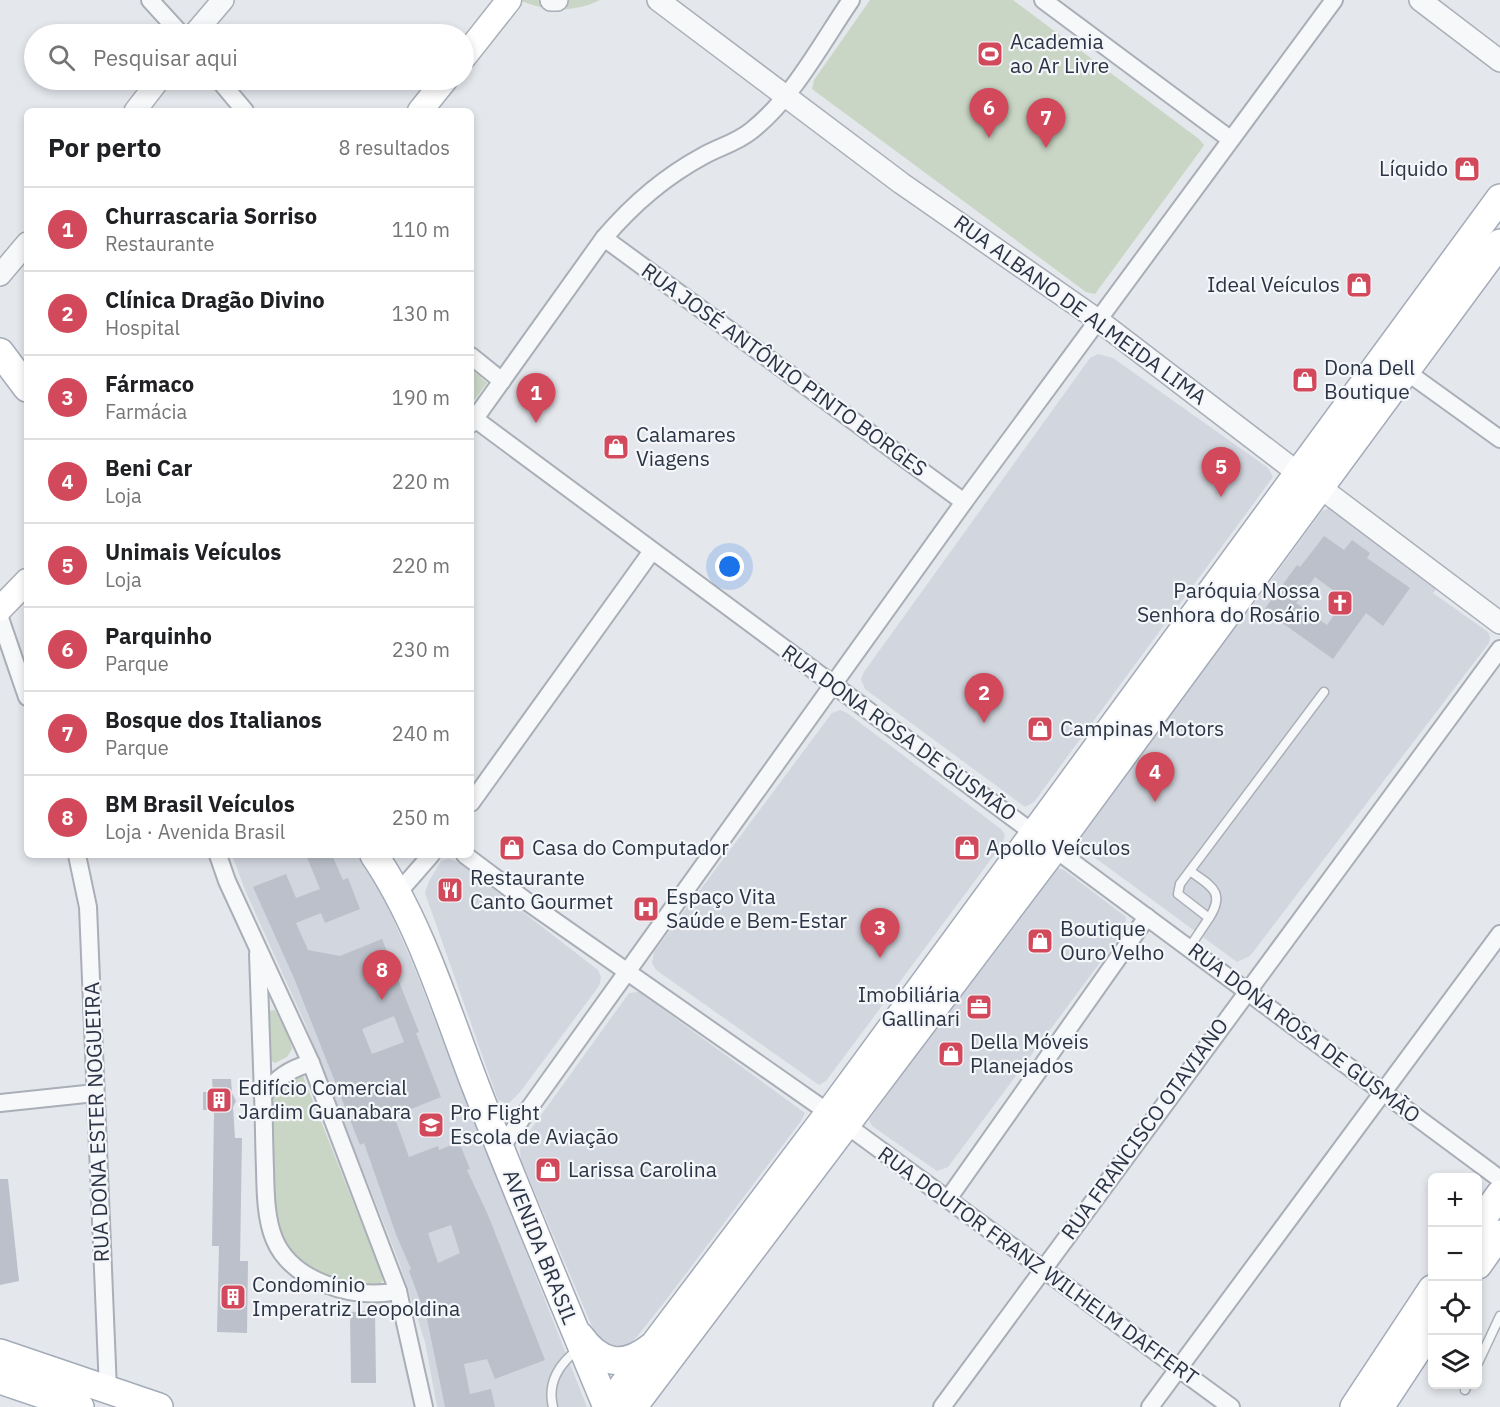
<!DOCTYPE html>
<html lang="pt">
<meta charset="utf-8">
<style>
:root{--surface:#fff;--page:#f6f6f6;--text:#202124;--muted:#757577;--line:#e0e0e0;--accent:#d1495b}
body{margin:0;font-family:"IBM Plex Sans",sans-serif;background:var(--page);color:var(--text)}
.controls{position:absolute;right:18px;bottom:18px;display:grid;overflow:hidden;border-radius:9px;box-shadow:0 3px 9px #0003}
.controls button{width:54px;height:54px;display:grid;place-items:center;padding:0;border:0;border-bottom:2px solid var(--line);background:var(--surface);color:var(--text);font:30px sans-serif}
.you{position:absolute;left:730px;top:567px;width:21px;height:21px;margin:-15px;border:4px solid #fff;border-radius:50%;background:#1a73e8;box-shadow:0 0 0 9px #1a73e833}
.badge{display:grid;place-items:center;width:39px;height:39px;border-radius:50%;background:var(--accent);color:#fff;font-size:20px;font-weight:700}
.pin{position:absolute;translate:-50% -50px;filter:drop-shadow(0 2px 3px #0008)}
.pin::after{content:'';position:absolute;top:32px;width:21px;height:18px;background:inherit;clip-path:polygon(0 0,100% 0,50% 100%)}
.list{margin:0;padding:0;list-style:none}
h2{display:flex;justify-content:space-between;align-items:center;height:78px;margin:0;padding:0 24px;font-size:26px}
h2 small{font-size:20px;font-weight:400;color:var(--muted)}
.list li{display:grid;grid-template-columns:39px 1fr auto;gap:18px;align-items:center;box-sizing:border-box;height:84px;padding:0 24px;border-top:2px solid var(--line)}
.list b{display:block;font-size:22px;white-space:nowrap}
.list p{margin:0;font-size:20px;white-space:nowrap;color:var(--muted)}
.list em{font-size:20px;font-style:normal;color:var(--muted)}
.icon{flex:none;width:33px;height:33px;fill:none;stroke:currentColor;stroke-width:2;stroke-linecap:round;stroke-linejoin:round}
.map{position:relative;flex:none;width:1500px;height:1407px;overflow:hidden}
.search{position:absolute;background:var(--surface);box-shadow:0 3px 9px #0003;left:24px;top:24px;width:450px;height:66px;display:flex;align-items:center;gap:15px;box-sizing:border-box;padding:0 21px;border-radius:33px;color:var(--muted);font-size:22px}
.panel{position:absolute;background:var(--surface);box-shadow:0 3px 9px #0003;left:24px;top:108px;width:450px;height:750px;border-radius:9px}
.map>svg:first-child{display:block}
.built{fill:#d2d6de}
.green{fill:#c9d6c5}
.building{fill:#bbc0ca;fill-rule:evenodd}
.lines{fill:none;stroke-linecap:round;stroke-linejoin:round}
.service-casing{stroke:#a9aeb7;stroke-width:11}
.minor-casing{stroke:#a9aeb7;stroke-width:20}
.tertiary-casing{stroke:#a9aeb7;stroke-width:24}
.secondary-casing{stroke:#a9aeb7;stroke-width:27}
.primary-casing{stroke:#a3abb8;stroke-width:30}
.service{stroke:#f7f8fa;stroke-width:8}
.minor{stroke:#f7f8fa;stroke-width:16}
.tertiary{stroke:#f7f8fa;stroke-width:21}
.secondary{stroke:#fff;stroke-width:24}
.primary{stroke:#fff;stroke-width:27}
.labels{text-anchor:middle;stroke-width:4.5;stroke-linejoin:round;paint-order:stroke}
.poi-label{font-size:21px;fill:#2b3445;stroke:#f4f6f9;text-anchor:start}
.street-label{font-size:21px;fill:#2b3445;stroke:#f4f6f9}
</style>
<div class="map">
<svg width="1500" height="1407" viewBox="0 0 1500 1407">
<rect width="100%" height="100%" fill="#e4e7ec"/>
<g class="built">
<polygon points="1098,354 1113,358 1268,468 1273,477 1034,802 1025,807 865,689 861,679 864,672 1090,358"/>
<polygon points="1329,508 1336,511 1437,588 1433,593 1488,632 1490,637 1489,643 1250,956 1237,962 1075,843 1244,610 1248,612 1322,511"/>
<polygon points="840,710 847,713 1001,829 1005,835 1003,843 826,1081 819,1085 656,970 652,963 654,952 832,713"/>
<polygon points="232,855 360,855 375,878 412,962 587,1407 437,1407 425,1342 399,1262 304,1021 245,890"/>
<polygon points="449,859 458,862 598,970 601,977 599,986 520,1092 508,1104 498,1100 425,893 429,881 441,861"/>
<polygon points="1054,867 1064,870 1126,917 1125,929 948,1167 937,1171 872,1126 869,1120"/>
<polygon points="639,992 805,1113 801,1121 666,1300 628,1348 619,1352 597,1338 521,1160 520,1149 526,1136 629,993"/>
</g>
<g class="green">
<path d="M519,0H600C573,13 547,12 519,0Z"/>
<polygon points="870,0 1013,0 1199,139 1204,145 1200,151 1095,294 1086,292 812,89 814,80"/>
<polygon points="471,369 487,383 472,403 471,403"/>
<polygon points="275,1010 290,1039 292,1049 287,1057 275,1063 267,1058 268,1011"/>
<path d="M295,1072L303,1076L380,1270L383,1280L379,1286C340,1289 288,1263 276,1224C270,1203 272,1177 272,1155C272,1140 269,1100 277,1087C281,1082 290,1077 295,1072Z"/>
</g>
<g class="building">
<path d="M1324,536L1344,550L1352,540L1370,553L1367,558L1410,588L1383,626L1366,613L1333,659L1264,610L1297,565L1300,567ZM1315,577L1345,599L1327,625L1296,603Z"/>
<path d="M306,855H332L343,880L348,878L360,909L325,923L321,913L296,923L308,950L340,956L382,939L419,1032L416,1033L441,1097L394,1116L409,1157L438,1146L439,1150L459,1142L470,1169L467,1170L488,1215L545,1360L495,1379L487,1359L464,1364L470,1394L491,1389L495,1407H445L427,1319L409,1271L411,1269L397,1237L364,1143L360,1145L294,978L253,887L286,874L296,898L320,889ZM394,1016L404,1042L372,1054L362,1029ZM451,1225L460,1253L438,1263L428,1233Z"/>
<polygon points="212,1079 231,1079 232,1093 236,1101 233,1107 235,1138 242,1138 240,1261 248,1261 247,1333 217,1332 219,1246 212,1246 214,1110 203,1110 203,1092 213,1092"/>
<polygon points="0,1179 8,1179 19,1281 0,1285"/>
<polygon points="375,1311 376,1383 351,1383 350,1312"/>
</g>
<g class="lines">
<g class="service-casing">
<g id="service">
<path d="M1190,871C1211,886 1226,892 1209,918"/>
<polyline points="1189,948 1209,918 1178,894 1180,884 1324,692"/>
<polyline points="1478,1363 1500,1316"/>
<polyline points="1465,1390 1467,1384"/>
<path d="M553,1407C547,1383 559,1363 579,1349"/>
</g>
</g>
<g class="minor-casing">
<g id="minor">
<polyline points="150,0 181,34"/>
<polyline points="1043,0 1230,139"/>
<polyline points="219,80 245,111"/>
<polyline points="604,238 964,502"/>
<polyline points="471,356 502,381"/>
<polyline points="1407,372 1500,439"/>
<polyline points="471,416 1500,1179"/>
<path d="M471,424L604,238C632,205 664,177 703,156C719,147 736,143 751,131C793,98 821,44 851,0"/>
<polyline points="0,618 27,697"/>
<polyline points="471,803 652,551"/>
<polyline points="77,855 88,907 108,1390"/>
<polyline points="218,855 227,881 311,1063 398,1291 424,1407"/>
<polyline points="465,855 529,903 829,1113"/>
<polyline points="397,894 431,855"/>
<polyline points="258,954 263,1095"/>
<path d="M311,1063C289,1069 277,1078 263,1095C264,1119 264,1144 265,1169C266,1223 268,1262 325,1284C348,1293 374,1296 398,1291"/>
<polyline points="0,1103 95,1093"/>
<polyline points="845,1124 1231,1407"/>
<polyline points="500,1149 964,502 1334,0"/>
<polyline points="948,1199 1147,917"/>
<polyline points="942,1407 1500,649"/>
<polyline points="1150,1407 1500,934"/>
</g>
</g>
<g class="tertiary-casing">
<g id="tertiary">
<polyline points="551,0 557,0"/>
<polyline points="658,0 901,183 1098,320 1298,473"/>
<polyline points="1420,0 1500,61"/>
<polyline points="194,34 223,0"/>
<polyline points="135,111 159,80"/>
<polyline points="0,275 27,243"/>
<polyline points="1321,488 1500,623"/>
</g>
</g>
<g class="secondary-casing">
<g id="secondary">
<polyline points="464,57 509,0"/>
<polyline points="420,111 445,80"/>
<polyline points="0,609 27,581"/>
</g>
</g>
<g class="primary-casing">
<g id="primary">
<polyline points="0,352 27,388"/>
<path d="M374,855C420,922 447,1012 476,1087C518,1195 563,1301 607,1407"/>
<polyline points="1478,1225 1500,1194"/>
<polyline points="1478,1265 1500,1234"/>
<path d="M580,1336C600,1364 623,1369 651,1347"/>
<polyline points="0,1353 159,1407"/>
<polyline points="0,1380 80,1407"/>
<polyline points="607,1407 829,1113 1500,198"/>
<polyline points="633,1407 1054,849 1500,243"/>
<polyline points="1354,1407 1432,1289"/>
<polyline points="1380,1407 1432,1328"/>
</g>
</g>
<use href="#service" class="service"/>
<use href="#minor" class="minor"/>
<use href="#tertiary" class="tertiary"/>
<use href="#secondary" class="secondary"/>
<use href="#primary" class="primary"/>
</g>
<defs>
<g id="stadium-square" transform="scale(1.35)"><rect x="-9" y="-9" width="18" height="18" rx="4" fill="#d1495b" stroke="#f4f6f9"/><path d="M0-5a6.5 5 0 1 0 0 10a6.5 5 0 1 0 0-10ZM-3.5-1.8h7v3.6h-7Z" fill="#fff"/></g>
<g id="shop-square" transform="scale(1.35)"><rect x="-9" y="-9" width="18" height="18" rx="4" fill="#d1495b" stroke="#f4f6f9"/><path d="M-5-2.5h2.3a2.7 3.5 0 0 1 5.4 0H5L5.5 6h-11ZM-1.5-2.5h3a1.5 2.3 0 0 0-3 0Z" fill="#fff"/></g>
<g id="church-square" transform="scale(1.35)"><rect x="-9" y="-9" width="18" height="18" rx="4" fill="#d1495b" stroke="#f4f6f9"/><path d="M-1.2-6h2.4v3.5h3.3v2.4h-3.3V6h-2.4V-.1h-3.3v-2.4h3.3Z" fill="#fff"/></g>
<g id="restaurant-square" transform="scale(1.35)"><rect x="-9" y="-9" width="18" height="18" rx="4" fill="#d1495b" stroke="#f4f6f9"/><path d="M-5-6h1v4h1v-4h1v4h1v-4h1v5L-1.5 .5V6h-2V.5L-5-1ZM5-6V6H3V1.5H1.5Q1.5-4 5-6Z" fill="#fff"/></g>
<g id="hospital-square" transform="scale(1.35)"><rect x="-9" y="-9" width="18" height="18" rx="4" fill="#d1495b" stroke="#f4f6f9"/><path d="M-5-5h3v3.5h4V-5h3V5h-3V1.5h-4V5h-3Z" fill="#fff"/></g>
<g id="office-square" transform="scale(1.35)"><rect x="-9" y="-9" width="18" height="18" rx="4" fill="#d1495b" stroke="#f4f6f9"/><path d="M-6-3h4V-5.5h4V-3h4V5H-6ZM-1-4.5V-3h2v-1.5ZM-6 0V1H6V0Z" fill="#fff"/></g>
<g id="building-square" transform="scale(1.35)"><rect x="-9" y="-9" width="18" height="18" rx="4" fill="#d1495b" stroke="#f4f6f9"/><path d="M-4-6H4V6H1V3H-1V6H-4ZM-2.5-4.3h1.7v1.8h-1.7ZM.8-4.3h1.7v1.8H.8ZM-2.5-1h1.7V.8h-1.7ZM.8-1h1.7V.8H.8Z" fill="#fff"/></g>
<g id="university-square" transform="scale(1.35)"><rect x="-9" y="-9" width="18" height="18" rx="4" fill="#d1495b" stroke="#f4f6f9"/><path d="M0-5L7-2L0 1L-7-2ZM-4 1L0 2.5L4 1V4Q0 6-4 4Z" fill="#fff"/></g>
</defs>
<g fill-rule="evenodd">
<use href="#stadium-square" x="990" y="54"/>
<use href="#shop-square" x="1467" y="169"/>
<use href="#shop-square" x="1359" y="285"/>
<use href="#shop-square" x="1305" y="380"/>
<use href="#shop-square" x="616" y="447"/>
<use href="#church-square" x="1340" y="603"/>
<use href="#shop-square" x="1040" y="729"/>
<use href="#shop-square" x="512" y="848"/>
<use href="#shop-square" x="967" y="848"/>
<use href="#restaurant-square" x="450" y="890"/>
<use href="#hospital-square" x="646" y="909"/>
<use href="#shop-square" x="1040" y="941"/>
<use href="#office-square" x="979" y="1007"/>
<use href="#shop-square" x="951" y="1054"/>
<use href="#building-square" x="219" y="1100"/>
<use href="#university-square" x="431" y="1125"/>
<use href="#shop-square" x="548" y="1170"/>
<use href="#building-square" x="233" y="1297"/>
</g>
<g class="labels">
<g class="poi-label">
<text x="1010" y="49">Academia<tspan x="1010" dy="24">ao Ar Livre</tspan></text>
<text x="1448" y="176" text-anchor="end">Líquido</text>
<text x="1340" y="292" text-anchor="end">Ideal Veículos</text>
<text x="1324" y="375">Dona Dell<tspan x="1324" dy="24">Boutique</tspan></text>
<text x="636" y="442">Calamares<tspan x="636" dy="24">Viagens</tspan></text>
<text x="1320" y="598" text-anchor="end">Paróquia Nossa<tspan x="1320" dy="24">Senhora do Rosário</tspan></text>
<text x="1060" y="736">Campinas Motors</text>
<text x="532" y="855">Casa do Computador</text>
<text x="986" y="855">Apollo Veículos</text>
<text x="470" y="885">Restaurante<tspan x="470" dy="24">Canto Gourmet</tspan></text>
<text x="666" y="904">Espaço Vita<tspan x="666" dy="24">Saúde e Bem-Estar</tspan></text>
<text x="1060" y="936">Boutique<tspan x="1060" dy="24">Ouro Velho</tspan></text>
<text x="960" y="1002" text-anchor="end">Imobiliária<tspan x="960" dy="24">Gallinari</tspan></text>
<text x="970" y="1049">Della Móveis<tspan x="970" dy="24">Planejados</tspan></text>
<text x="238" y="1095">Edifício Comercial<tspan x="238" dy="24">Jardim Guanabara</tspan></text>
<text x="450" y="1120">Pro Flight<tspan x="450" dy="24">Escola de Aviação</tspan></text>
<text x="568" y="1177">Larissa Carolina</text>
<text x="252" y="1292">Condomínio<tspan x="252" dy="24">Imperatriz Leopoldina</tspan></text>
</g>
<g class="street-label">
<text transform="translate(1080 310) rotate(36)" y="7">RUA ALBANO DE ALMEIDA LIMA</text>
<text transform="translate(784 370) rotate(36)" y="7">RUA JOSÉ ANTÔNIO PINTO BORGES</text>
<text transform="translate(899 733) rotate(36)" y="7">RUA DONA ROSA DE GUSMÃO</text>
<text transform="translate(1304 1033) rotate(37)" y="7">RUA DONA ROSA DE GUSMÃO</text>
<text transform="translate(97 1122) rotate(-92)" y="7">RUA DONA ESTER NOGUEIRA</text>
<text transform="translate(1145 1129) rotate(-54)" y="7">RUA FRANCISCO OTAVIANO</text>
<text transform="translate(540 1247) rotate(68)" y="7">AVENIDA BRASIL</text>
<text transform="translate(1038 1266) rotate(36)" y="7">RUA DOUTOR FRANZ WILHELM DAFFERT</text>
</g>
</g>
</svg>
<div class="controls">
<button>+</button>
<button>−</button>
<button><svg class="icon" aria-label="locate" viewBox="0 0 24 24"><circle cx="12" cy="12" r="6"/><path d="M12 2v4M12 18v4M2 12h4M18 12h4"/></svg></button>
<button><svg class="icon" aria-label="layers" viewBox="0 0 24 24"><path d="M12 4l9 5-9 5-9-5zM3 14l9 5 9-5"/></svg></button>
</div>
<div class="you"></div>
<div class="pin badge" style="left:536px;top:423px">1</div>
<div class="pin badge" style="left:984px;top:723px">2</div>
<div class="pin badge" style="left:880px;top:958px">3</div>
<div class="pin badge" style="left:1155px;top:802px">4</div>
<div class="pin badge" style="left:1221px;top:497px">5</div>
<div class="pin badge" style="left:989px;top:138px">6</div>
<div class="pin badge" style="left:1046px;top:148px">7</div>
<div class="pin badge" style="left:382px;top:1000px">8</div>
<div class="search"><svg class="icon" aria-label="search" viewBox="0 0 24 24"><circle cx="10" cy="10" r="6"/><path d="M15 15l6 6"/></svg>Pesquisar aqui</div>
<section class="panel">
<h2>Por perto<small>8 resultados</small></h2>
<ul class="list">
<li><span class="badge">1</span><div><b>Churrascaria Sorriso</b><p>Restaurante</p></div><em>110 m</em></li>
<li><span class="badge">2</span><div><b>Clínica Dragão Divino</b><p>Hospital</p></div><em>130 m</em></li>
<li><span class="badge">3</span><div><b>Fármaco</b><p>Farmácia</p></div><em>190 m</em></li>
<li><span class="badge">4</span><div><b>Beni Car</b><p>Loja</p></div><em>220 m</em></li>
<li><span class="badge">5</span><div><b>Unimais Veículos</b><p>Loja</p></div><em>220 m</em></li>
<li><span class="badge">6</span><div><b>Parquinho</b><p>Parque</p></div><em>230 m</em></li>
<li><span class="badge">7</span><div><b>Bosque dos Italianos</b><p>Parque</p></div><em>240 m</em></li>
<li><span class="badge">8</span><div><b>BM Brasil Veículos</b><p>Loja · Avenida Brasil</p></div><em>250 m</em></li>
</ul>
</section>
</div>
